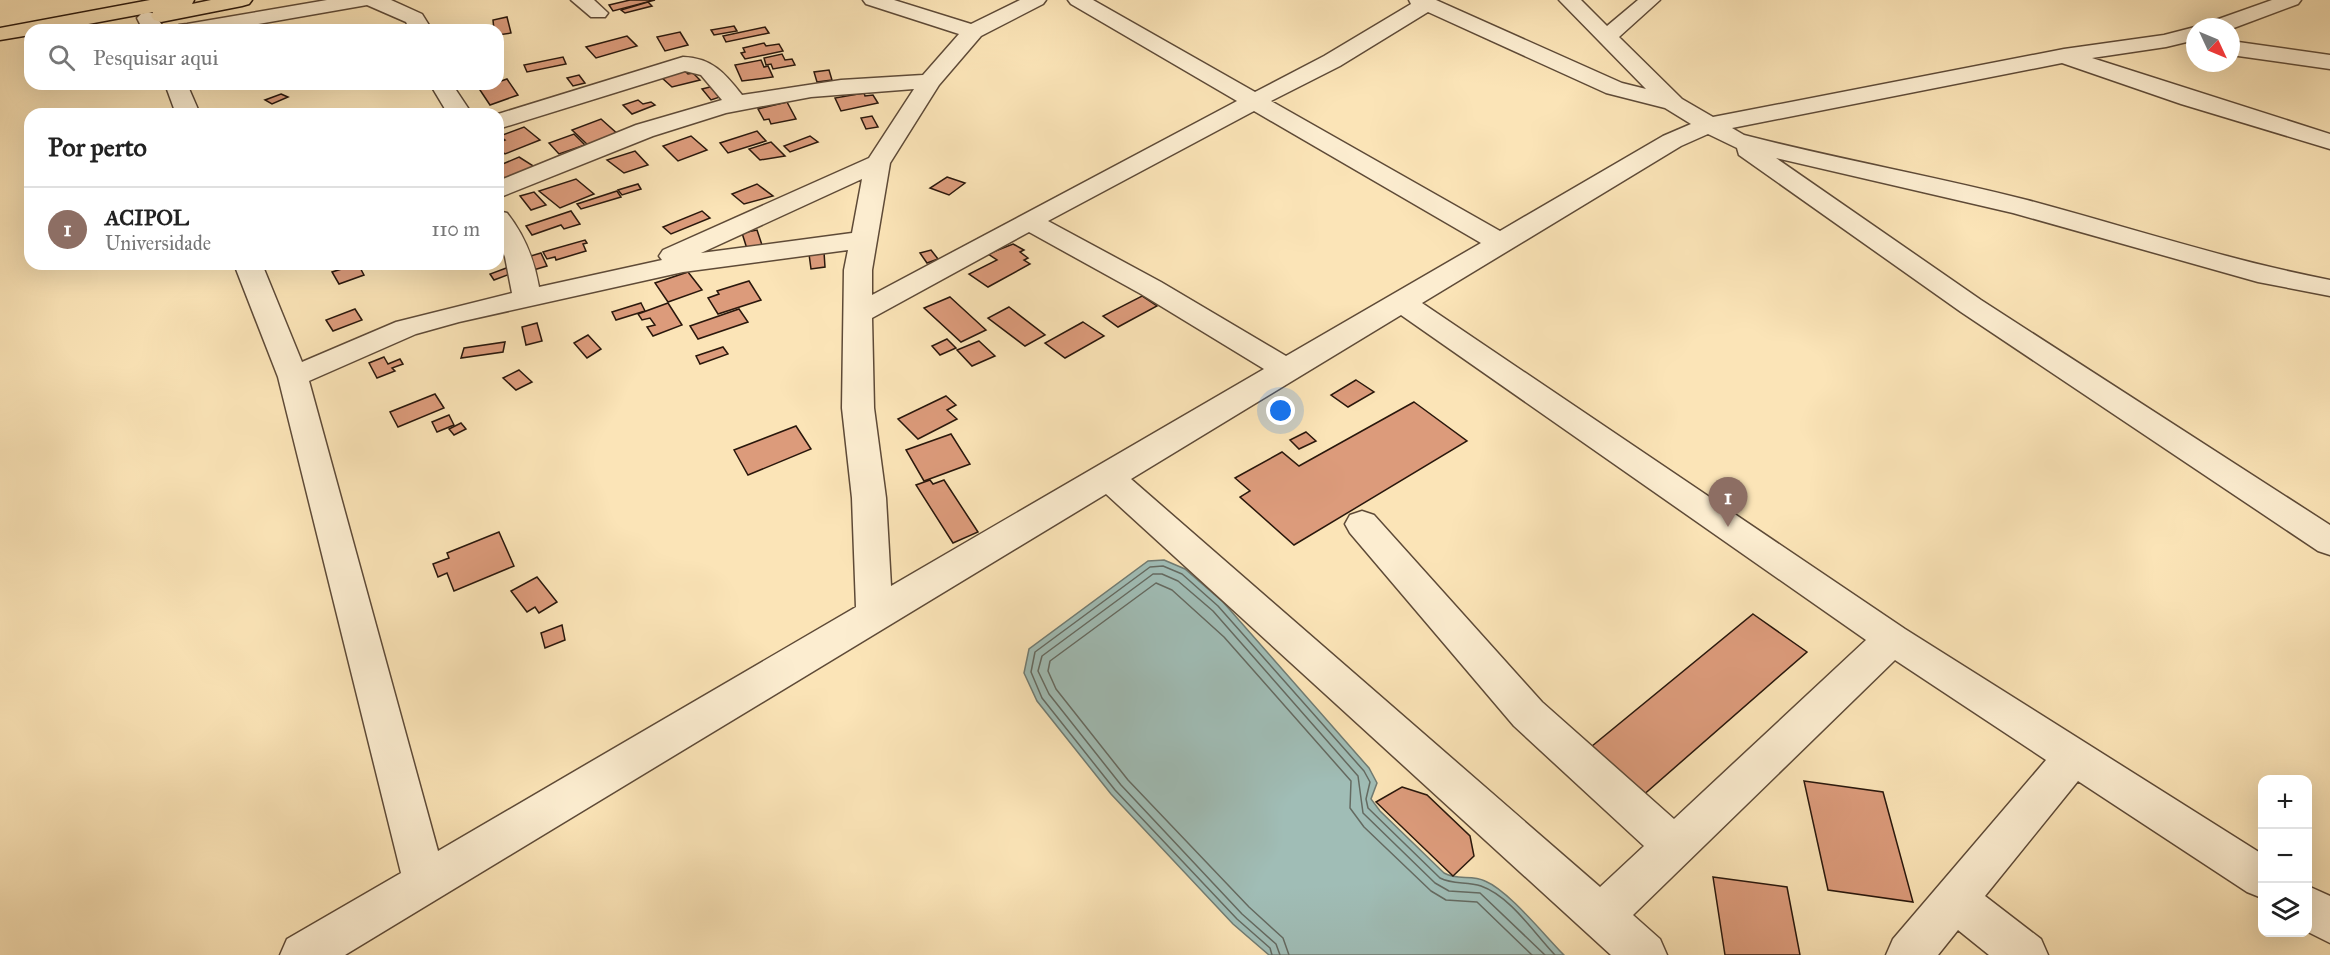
<!DOCTYPE html>
<html lang="pt">
<meta charset="utf-8">
<style>
:root{--surface:#fff;--page:#f6f6f6;--text:#222;--muted:#767676;--line:#e0e0e0;--accent:#db2777}
body{margin:0;font-family:"IM FELL Great Primer",serif;background:var(--page);color:var(--text)}
.controls{position:absolute;right:18px;bottom:18px;display:grid;overflow:hidden;border-radius:12px;box-shadow:0 6px 24px #0002}
.controls button{width:54px;height:54px;display:grid;place-items:center;padding:0;border:0;border-bottom:2px solid var(--line);background:var(--surface);color:var(--text);font:30px sans-serif}
.compass{position:absolute;left:2186px;top:18px;width:54px;height:54px;border-radius:50%;background:var(--surface);box-shadow:0 6px 24px #0002;rotate:134deg}
.you{position:absolute;left:1281px;top:411px;width:21px;height:21px;margin:-15px;border:4px solid #fff;border-radius:50%;background:#1a73e8;box-shadow:0 0 0 9px #1a73e833}
.badge{display:grid;place-items:center;width:39px;height:39px;border-radius:50%;background:var(--accent);color:#fff;font-size:20px;font-weight:700}
.pin{position:absolute;translate:-50% -50px;filter:drop-shadow(0 2px 3px #0008)}
.pin::after{content:'';position:absolute;top:32px;width:21px;height:18px;background:inherit;clip-path:polygon(0 0,100% 0,50% 100%)}
.list{margin:0;padding:0;list-style:none}
h2{display:flex;justify-content:space-between;align-items:center;height:78px;margin:0;padding:0 24px;font-size:26px}
h2 small{font-size:20px;font-weight:400;color:var(--muted)}
.list li{display:grid;grid-template-columns:39px 1fr auto;gap:18px;align-items:center;box-sizing:border-box;height:84px;padding:0 24px;border-top:2px solid var(--line)}
.list b{display:block;font-size:22px;white-space:nowrap}
.list p{margin:0;font-size:20px;white-space:nowrap;color:var(--muted)}
.list em{font-size:20px;font-style:normal;color:var(--muted)}
.icon{flex:none;width:33px;height:33px;fill:none;stroke:currentColor;stroke-width:2;stroke-linecap:round;stroke-linejoin:round}
.map{position:relative;flex:none;width:2330px;height:955px;overflow:hidden}
.search{position:absolute;background:var(--surface);box-shadow:0 6px 24px #0002;left:24px;top:24px;width:480px;height:66px;display:flex;align-items:center;gap:15px;box-sizing:border-box;padding:0 21px;border-radius:18px;color:var(--muted);font-size:22px}
.panel{position:absolute;background:var(--surface);box-shadow:0 6px 24px #0002;left:24px;top:108px;width:480px;height:162px;border-radius:18px}
.map>svg:first-child{display:block}
.water{fill:#a0bdb6;stroke:#707b72;stroke-width:1.5}
.lines{fill:none;stroke-linecap:round;stroke-linejoin:round}
.shore{stroke:#646a61;stroke-width:1.5}
.building{fill:#dc9b7b;stroke:#29170c;stroke-width:1.5}
.minor-casing{stroke:#5e4a37;stroke-width:3}
.major-casing{stroke:#29170c;stroke-width:3}
.minor{fill:#fcedd0;fill-rule:evenodd}
.major{fill:#fbe4b7;fill-rule:evenodd}
</style>
<div class="map">
<svg width="2330" height="955" viewBox="0 0 2330 955">
<rect width="100%" height="100%" fill="#fbe4b7"/>
<filter id="stains"><feTurbulence type="fractalNoise" baseFrequency=".00333" numOctaves="4"/><feColorMatrix values="0 0 0 0 .2 0 0 0 0 .09 0 0 0 0 .02 0 0 0 .5 -.17"/></filter>
<radialGradient id="worn" r=".72"><stop offset=".6" stop-color="#630" stop-opacity="0"/><stop offset="1" stop-color="#630" stop-opacity=".3"/></radialGradient>
<path class="water" d="M1164,560L1185,569L1223,602L1369,768L1377,783L1371,799L1380,811L1444,873C1457,881 1472,874 1485,881C1509,891 1544,935 1564,955H1269L1233,924L1111,794L1037,701L1024,673L1029,649L1148,561Z"/>
<g class="lines">
<g class="shore">
<path d="M1272,955L1270,948L1237,919L1115,790L1042,698L1031,672L1035,652L1150,567L1163,566L1182,574L1218,606L1364,771L1370,782L1366,799L1368,808L1440,878C1453,885 1467,881 1481,886C1510,896 1534,933 1555,955"/>
<polyline points="1280,955 1276,944 1242,914 1121,785 1049,694 1038,671 1042,656 1153,574 1162,574 1178,581 1213,611 1358,776 1363,813 1435,883 1449,891 1480,893 1545,955"/>
<polyline points="1289,955 1283,938 1249,907 1128,780 1056,689 1048,671 1050,661 1156,583 1172,590 1224,637 1351,781 1350,808 1364,827 1431,891 1446,900 1477,902 1532,955"/>
</g>
</g>
<g class="building">
<polygon points="630,0 655,0 613,11 609,5"/>
<polygon points="648,2 652,6 625,13 621,10"/>
<polygon points="507,17 511,33 498,35 498,30 494,30 493,20"/>
<polygon points="734,26 737,31 714,35 711,30"/>
<polygon points="765,27 769,33 726,42 723,36"/>
<polygon points="680,32 688,45 665,51 657,37"/>
<polygon points="627,36 637,46 596,58 586,47"/>
<polygon points="764,43 766,46 779,44 783,51 745,59 741,53 745,52 743,48"/>
<polygon points="782,54 785,60 792,59 795,65 773,69 771,64 766,65 764,58"/>
<polygon points="563,57 566,64 527,72 524,65"/>
<polygon points="761,60 764,67 768,66 773,77 742,81 735,65"/>
<polygon points="684,70 688,74 693,73 700,80 672,87 661,77"/>
<polygon points="829,70 832,80 817,82 814,72"/>
<polygon points="579,75 585,83 573,86 567,78"/>
<polygon points="507,79 518,95 490,105 478,87 498,84 498,82"/>
<polygon points="714,86 723,96 711,100 702,89"/>
<polygon points="864,93 865,96 873,95 878,103 841,111 835,98"/>
<polygon points="281,94 288,97 272,104 265,100"/>
<polygon points="638,100 643,104 651,102 655,105 632,114 623,105"/>
<polygon points="787,102 796,119 771,124 769,119 764,120 758,109"/>
<polygon points="872,116 878,127 866,129 861,118"/>
<polygon points="601,119 620,136 590,147 572,130"/>
<polygon points="524,127 540,140 505,154 498,148 498,143 505,140 500,136"/>
<polygon points="757,131 766,141 728,153 720,143"/>
<polygon points="574,134 585,145 559,154 549,143"/>
<polygon points="691,136 707,150 678,161 663,146"/>
<polygon points="810,136 818,142 790,152 784,146"/>
<polygon points="771,142 785,156 760,160 749,149"/>
<polygon points="635,151 648,165 624,173 607,160"/>
<polygon points="519,157 535,167 506,179 498,173 498,166"/>
<polygon points="947,177 965,183 949,195 930,188"/>
<polygon points="576,179 594,194 560,208 539,191"/>
<polygon points="638,184 641,189 622,195 618,190"/>
<polygon points="757,184 773,196 744,204 732,194"/>
<polygon points="617,191 621,197 581,209 577,204"/>
<polygon points="534,192 546,205 531,210 520,196"/>
<polygon points="571,211 580,224 564,229 561,225 532,235 526,226"/>
<polygon points="702,211 710,218 671,234 663,227"/>
<polygon points="757,230 763,248 748,252 742,233"/>
<polygon points="585,240 587,243 583,244 586,251 556,260 555,257 547,259 543,252"/>
<polygon points="1013,244 1024,250 1020,252 1028,258 1024,260 1030,264 988,287 969,274 997,260 988,254"/>
<polygon points="931,250 938,259 927,263 920,253"/>
<polygon points="824,252 825,267 811,269 809,254"/>
<polygon points="541,253 547,266 530,271 524,258"/>
<polygon points="358,264 364,275 339,284 332,272"/>
<polygon points="517,264 521,270 494,280 490,274"/>
<polygon points="688,272 702,290 668,302 655,283"/>
<polygon points="749,281 761,300 718,314 708,298 719,294 717,291"/>
<polygon points="1142,296 1157,306 1118,327 1103,316"/>
<polygon points="950,297 986,330 961,342 924,308"/>
<polygon points="641,303 645,311 616,320 612,312"/>
<polygon points="668,303 682,325 653,336 647,327 655,325 650,318 642,320 638,314"/>
<polygon points="1009,307 1045,335 1025,346 988,318"/>
<polygon points="355,309 362,320 333,331 326,320"/>
<polygon points="739,309 748,322 698,339 690,326"/>
<polygon points="1083,322 1104,336 1065,358 1045,343"/>
<polygon points="537,323 542,341 526,345 522,327"/>
<polygon points="588,335 601,349 587,358 574,343"/>
<polygon points="947,339 956,348 940,355 932,346"/>
<polygon points="979,341 995,356 972,366 957,350"/>
<polygon points="505,342 503,352 461,358 464,348"/>
<polygon points="723,347 728,354 700,364 696,356"/>
<polygon points="384,357 388,364 400,359 403,364 392,368 395,371 377,378 369,363"/>
<polygon points="519,370 532,382 516,390 503,378"/>
<polygon points="1356,380 1374,392 1348,407 1331,395"/>
<polygon points="435,394 444,408 398,427 390,412"/>
<polygon points="946,396 956,405 947,410 957,419 918,439 898,419"/>
<polygon points="1414,402 1467,441 1294,545 1240,497 1250,491 1235,478 1282,452 1299,466"/>
<polygon points="449,415 454,425 437,432 432,422"/>
<polygon points="461,423 466,429 454,435 449,429"/>
<polygon points="796,426 811,449 748,475 734,450"/>
<polygon points="1306,432 1316,441 1299,449 1290,440"/>
<polygon points="951,434 970,464 924,481 906,450"/>
<polygon points="930,480 933,484 944,480 978,532 953,543 916,485"/>
<polygon points="499,532 514,566 454,591 447,573 438,577 433,564 449,558 447,553"/>
<polygon points="537,577 557,602 539,613 535,607 527,612 511,591"/>
<polygon points="1753,614 1807,652 1641,797 1586,751"/>
<polygon points="562,625 565,640 545,648 541,633"/>
<polygon points="1804,781 1883,792 1913,902 1828,890"/>
<polygon points="1402,787 1427,795 1470,836 1474,856 1453,876 1376,802"/>
<polygon points="1713,877 1787,887 1800,955 1725,955"/>
</g>
<g class="lines">
<g class="minor-casing">
<g id="minor">
<polygon points="327,0 391,0 422,14 432,30 410,30 406,22 367,5 224,30 176,30 179,25 187,24"/>
<polygon points="571,0 594,0 608,13 605,17 591,17"/>
<path d="M863,0H894L971,24L1020,0H1046L1043,4L981,36L939,85L890,163L872,270V295L1237,101L1071,4L1068,0H1093L1255,92L1324,56L1411,4L1409,0H1436L1622,83L1646,89L1559,0H1581L1607,26L1638,0H1660L1619,37L1682,99L1713,117L2064,49L2164,35L2195,27H2197L2195,40L2166,47L2092,58L2330,134V149L2181,104L2062,63L1732,128L1744,135C1837,159 1933,176 2027,200C2128,227 2227,260 2330,280V296L2258,282L2013,213L1776,158L1981,300L2330,525V555L2318,551L1961,312L1739,155L1737,148L1708,134L1681,146L1422,303L1905,629L2262,854V898L2247,892L2078,781L1985,896L2041,939L2048,955H1989L1958,930L1938,955H1886L1893,939L2046,760L1895,660L1633,915L1660,939L1667,955H1611L1106,494L345,955H280L287,939L401,873L278,377L234,264H262L302,362L396,322L512,293L505,257L498,239V211L507,213C525,236 534,259 539,287L662,260L659,256L663,250L869,158L914,89L811,97L726,113L653,136L498,198V181L636,125L722,100L701,75L685,71L498,129V114L683,57C712,58 725,73 742,95L841,80L923,75L959,34L866,4ZM1428,12L1606,93L1665,108L1691,124L1663,136L1500,231L1271,101L1340,66ZM1254,111L1481,243L1286,356L1161,282L1048,221ZM862,179L852,233L701,253ZM1029,232L1141,294L1264,369L891,586L886,498L874,408L872,318ZM848,250L844,270L842,408L852,498L856,607L438,851L309,381L416,334L459,322L683,272ZM1401,315L1866,640L1674,819L1542,702L1374,515L1362,511L1350,515L1345,524L1350,533L1514,726L1644,846L1600,887L1131,479Z"/>
<polygon points="2272,0 2301,0 2298,4 2231,29 2231,27 2207,27 2210,22"/>
<polygon points="148,12 155,14 165,30 143,30 137,18 141,14"/>
<polygon points="2231,41 2330,55 2330,69 2231,55"/>
<polygon points="165,84 187,84 200,114 176,114"/>
<polygon points="430,84 452,84 472,114 448,114"/>
<polygon points="2308,886 2330,896 2330,943 2308,932"/>
</g>
</g>
<g class="major-casing">
<polygon id="major" points="150,0 194,0 192,4 211,0 252,0 249,4 242,6 161,22 154,20 151,16 153,12 56,30 30,30 30,35 0,40 0,28"/>
</g>
<use href="#minor" class="minor"/>
<use href="#major" class="major"/>
</g>
<rect width="100%" height="100%" filter="url(#stains)"/>
<rect width="100%" height="100%" fill="url(#worn)"/>
</svg>
<div class="controls">
<button>+</button>
<button>−</button>
<button><svg class="icon" aria-label="layers" viewBox="0 0 24 24"><path d="M12 4l9 5-9 5-9-5zM3 14l9 5 9-5"/></svg></button>
</div>
<svg class="compass" viewBox="-18 -18 36 36"><path d="M0-13l5 13h-10z" fill="#e53935"/><path d="M0 13l5-13h-10z" fill="#767676"/></svg>
<div class="you"></div>
<div class="pin badge" style="left:1728px;top:527px;background:#8d6e63">1</div>
<div class="search"><svg class="icon" aria-label="search" viewBox="0 0 24 24"><circle cx="10" cy="10" r="6"/><path d="M15 15l6 6"/></svg>Pesquisar aqui</div>
<section class="panel">
<h2>Por perto<small></small></h2>
<ul class="list">
<li><span class="badge" style="background:#8d6e63">1</span><div><b>ACIPOL</b><p>Universidade</p></div><em>110 m</em></li>
</ul>
</section>
</div>
